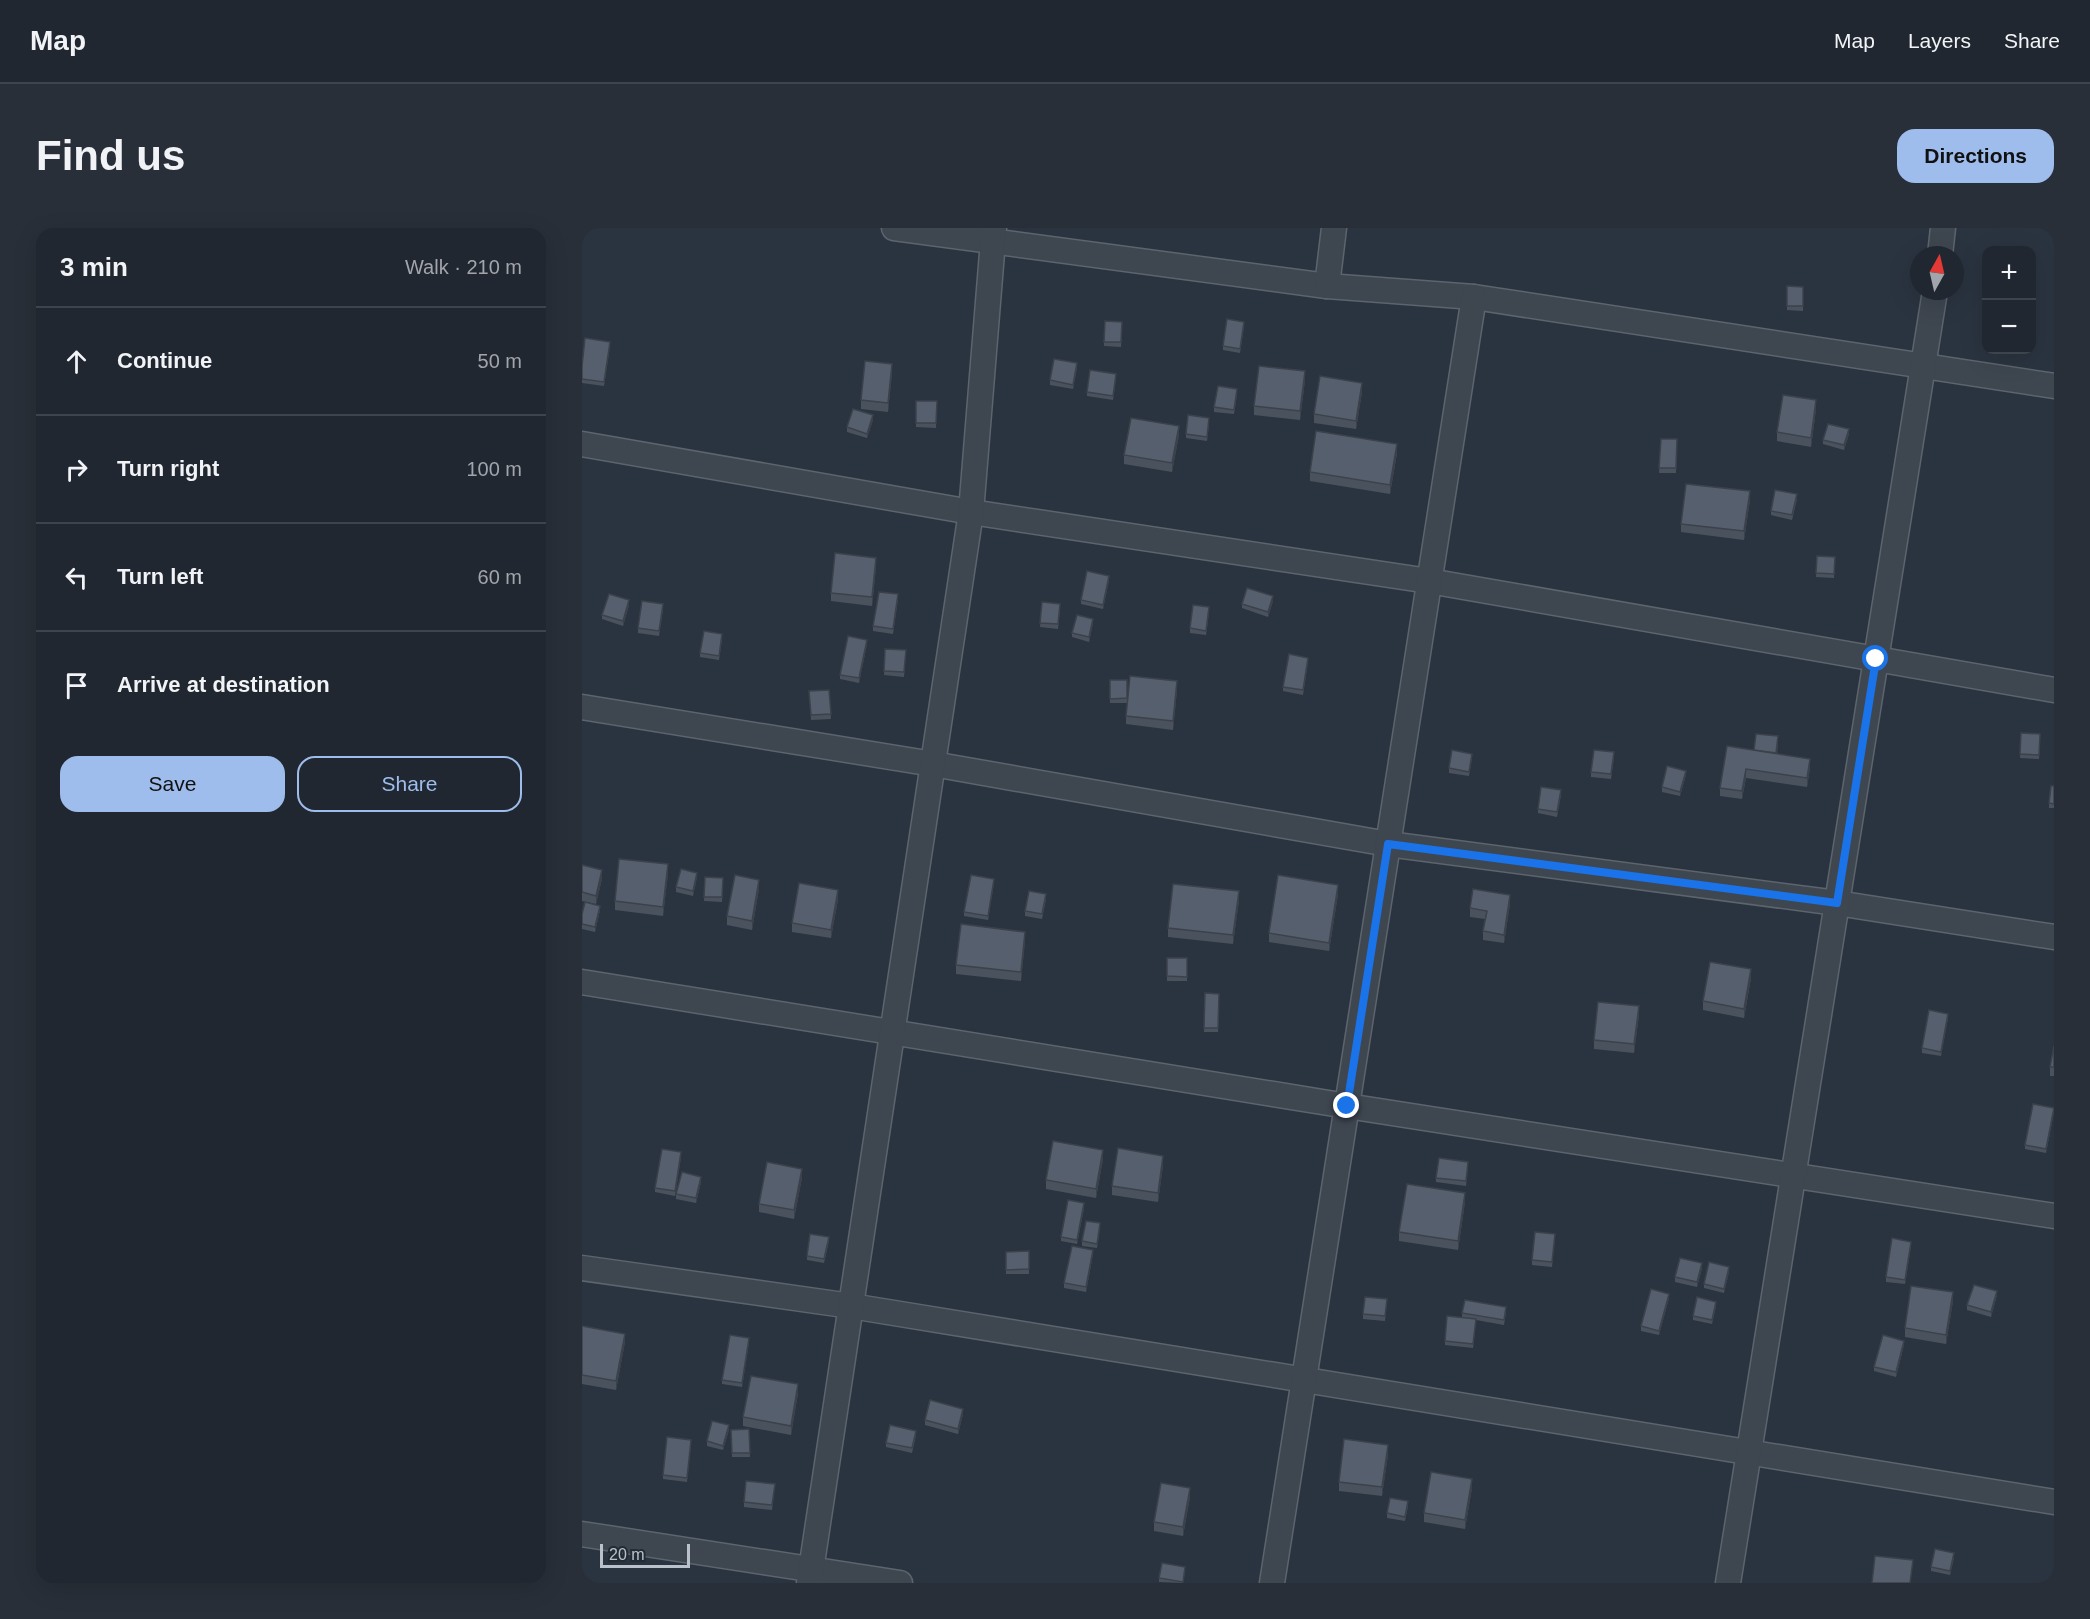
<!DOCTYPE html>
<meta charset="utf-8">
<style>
:root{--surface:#202730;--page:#282f38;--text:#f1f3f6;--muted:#a2a5ab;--line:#3d444c;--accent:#9ebcec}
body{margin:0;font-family:Helvetica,sans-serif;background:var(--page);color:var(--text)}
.controls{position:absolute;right:18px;top:18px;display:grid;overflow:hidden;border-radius:12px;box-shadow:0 6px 24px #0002}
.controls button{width:54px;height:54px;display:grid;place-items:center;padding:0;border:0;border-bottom:2px solid var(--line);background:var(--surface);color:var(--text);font:30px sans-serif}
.compass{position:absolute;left:1328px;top:18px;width:54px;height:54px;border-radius:50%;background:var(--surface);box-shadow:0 6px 24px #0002;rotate:8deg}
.scale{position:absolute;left:18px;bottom:15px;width:90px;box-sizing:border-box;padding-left:6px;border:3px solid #bbc1ca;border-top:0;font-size:16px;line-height:21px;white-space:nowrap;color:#bbc1ca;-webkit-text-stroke:4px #232b35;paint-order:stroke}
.stop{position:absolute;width:18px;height:18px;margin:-14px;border:4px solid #1a73e8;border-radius:50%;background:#fff}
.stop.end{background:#1a73e8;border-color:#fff;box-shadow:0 2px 6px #0008}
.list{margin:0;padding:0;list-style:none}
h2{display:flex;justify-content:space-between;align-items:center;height:78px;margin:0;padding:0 24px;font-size:26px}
h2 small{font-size:20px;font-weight:400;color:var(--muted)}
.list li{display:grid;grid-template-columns:39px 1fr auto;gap:18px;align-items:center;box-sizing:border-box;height:108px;padding:0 24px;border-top:2px solid var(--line)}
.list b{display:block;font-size:22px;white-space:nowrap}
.list em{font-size:20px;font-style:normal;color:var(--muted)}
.actions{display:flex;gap:12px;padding:18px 24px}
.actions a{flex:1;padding:14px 0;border:2px solid var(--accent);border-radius:18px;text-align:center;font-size:21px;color:var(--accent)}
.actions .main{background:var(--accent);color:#111}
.icon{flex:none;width:33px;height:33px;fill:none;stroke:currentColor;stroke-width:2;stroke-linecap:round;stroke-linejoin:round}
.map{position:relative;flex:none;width:1472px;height:1355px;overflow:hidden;border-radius:18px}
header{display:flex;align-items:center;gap:36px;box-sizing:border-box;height:84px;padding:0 30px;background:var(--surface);border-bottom:2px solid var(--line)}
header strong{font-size:28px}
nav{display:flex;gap:33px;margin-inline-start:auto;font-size:21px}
.intro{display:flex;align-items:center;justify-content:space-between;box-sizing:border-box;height:144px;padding:0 36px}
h1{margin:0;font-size:42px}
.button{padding:15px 27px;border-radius:18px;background:var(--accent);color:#111;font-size:21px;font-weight:700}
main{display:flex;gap:36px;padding:0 36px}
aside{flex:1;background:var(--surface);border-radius:18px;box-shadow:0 6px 24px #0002}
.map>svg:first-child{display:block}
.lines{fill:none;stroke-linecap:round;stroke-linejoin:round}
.minor-casing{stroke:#5c646d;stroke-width:27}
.minor{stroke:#3e4650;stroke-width:24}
.wall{fill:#4a525e}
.shaded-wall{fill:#3c424c}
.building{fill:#565f6d;stroke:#3c424c;stroke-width:1.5}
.route{stroke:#1a73e8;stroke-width:8}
</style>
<header>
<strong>Map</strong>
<nav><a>Map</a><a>Layers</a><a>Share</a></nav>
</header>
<div class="intro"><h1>Find us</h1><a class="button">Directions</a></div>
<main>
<aside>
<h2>3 min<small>Walk · 210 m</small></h2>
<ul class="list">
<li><svg class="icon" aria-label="ahead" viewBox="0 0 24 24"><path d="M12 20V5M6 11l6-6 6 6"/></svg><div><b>Continue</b></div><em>50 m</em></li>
<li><svg class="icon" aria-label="right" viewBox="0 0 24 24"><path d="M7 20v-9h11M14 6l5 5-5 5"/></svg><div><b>Turn right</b></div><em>100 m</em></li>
<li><svg class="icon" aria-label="left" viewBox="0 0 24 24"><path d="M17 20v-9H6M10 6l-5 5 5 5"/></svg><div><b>Turn left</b></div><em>60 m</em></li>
<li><svg class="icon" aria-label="arrive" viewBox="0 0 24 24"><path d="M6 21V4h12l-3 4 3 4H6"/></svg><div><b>Arrive at destination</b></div></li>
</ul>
<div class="actions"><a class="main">Save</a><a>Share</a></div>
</aside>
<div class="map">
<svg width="1472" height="1355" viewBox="0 0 1472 1355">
<rect width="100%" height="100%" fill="#2a3440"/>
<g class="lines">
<g class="minor-casing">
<g id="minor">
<polyline points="312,0 745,58 892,69 1472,158"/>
<polyline points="1358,27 1361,0"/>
<polyline points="745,58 752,0"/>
<polyline points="0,216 389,284 847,353 1472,462"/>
<polyline points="0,479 351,536 806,616 1255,675 1472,709"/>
<polyline points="0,754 765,878 1472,988"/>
<polyline points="0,1040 269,1078 1472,1274"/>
<polyline points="0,1306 318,1355"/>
<polyline points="227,1355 389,284 412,0"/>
<polyline points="690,1355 892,69"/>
<polyline points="1146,1355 1353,63"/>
</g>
</g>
<use href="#minor" class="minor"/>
</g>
<g class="wall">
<polygon points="1205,58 1221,59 1221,83 1205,82"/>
<polygon points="540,94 539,119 522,118 522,114"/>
<polygon points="662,98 658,125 641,122 641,118"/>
<polygon points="28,118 22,158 0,155 0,138"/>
<polygon points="495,140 491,161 468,157 468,152"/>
<polygon points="310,145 306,184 279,181 279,172"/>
<polygon points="534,150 531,172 505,168 505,164"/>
<polygon points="723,152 718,192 672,187 672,178"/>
<polygon points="780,164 774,201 732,195 732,186"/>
<polygon points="655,166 652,186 632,184 632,179"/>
<polygon points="334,173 355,173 354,200 334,199"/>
<polygon points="1234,181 1229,219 1195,213 1195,204"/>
<polygon points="291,192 285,210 265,204 265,199"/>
<polygon points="627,195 625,213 604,210 604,206"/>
<polygon points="1267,206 1262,222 1241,216 1241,212"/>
<polygon points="597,207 590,244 542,236 542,227"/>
<polygon points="1079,211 1095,211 1094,245 1077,245"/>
<polygon points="815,225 808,266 728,253 728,244"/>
<polygon points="1215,271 1210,292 1189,287 1189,283"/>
<polygon points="1168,272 1162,312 1099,304 1099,296"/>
<polygon points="1235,328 1253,329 1252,350 1234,349"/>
<polygon points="294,339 290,378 249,373 249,365"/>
<polygon points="527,352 521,381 499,376 499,372"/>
<polygon points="316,371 311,406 291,403 291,398"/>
<polygon points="691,373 686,389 660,380 660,376"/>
<polygon points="460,374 478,381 476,401 458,399"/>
<polygon points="47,377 41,398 20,391 20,387"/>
<polygon points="81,381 77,408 56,405 56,400"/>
<polygon points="627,384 624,407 608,405 608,400"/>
<polygon points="511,395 507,414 490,409 490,405"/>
<polygon points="140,411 137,432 118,429 118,425"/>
<polygon points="285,416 277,455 258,451 258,447"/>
<polygon points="303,421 324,422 322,449 302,447"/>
<polygon points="726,434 721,467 701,463 701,459"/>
<rect x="528" y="452" width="17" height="23"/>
<polygon points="247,462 249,491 229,492 227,463"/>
<polygon points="595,462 591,502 544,496 544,488"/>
<polygon points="1439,505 1458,506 1457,531 1438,530"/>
<polygon points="1196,513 1195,526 1228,540 1225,559 1164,550 1160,571 1138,568 1138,560 1172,522"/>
<polygon points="1032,529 1029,551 1009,549 1009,544"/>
<polygon points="890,530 887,548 867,545 867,540"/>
<polygon points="1104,547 1098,568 1080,564 1080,559"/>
<polygon points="1472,558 1472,580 1467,580 1467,575"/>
<polygon points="979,567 975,589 956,585 956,581"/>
<polygon points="0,637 20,651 14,676 0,673"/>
<polygon points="86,645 81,688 33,682 33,673"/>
<polygon points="115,649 111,668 94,664 94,659"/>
<polygon points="123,649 141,650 140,674 122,673"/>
<polygon points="412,655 406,692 382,688 382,684"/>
<polygon points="177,661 170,702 145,697 145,688"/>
<polygon points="756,666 747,723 687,714 687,705"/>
<polygon points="256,671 249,710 210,704 210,695"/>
<polygon points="464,671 460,691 443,688 443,683"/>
<polygon points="657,672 651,716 586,709 586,700"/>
<polygon points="928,676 922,715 901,712 901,703 903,691 888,689 888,680"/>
<polygon points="18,682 13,704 0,701 0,686"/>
<polygon points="443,713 439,753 374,746 374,737"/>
<rect x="585" y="730" width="20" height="23"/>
<polygon points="1169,750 1162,790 1121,782 1121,773"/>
<polygon points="623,765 637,766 636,804 622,804"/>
<polygon points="1057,787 1052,825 1012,821 1012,812"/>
<polygon points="1366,790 1359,828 1340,825 1340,820"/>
<polygon points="1472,818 1472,848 1468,848 1468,839"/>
<polygon points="1472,884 1464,925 1443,921 1443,917"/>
<polygon points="99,929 93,968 73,964 73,960"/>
<polygon points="521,931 514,970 464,961 464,952"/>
<polygon points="581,937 576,974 530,967 530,958"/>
<polygon points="886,938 884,958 854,954 854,950"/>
<polygon points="220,950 212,991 177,984 177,976"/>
<polygon points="119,954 114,975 94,971 94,966"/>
<polygon points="883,974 876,1022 817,1013 817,1004"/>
<polygon points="502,980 495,1016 479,1013 479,1009"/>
<polygon points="518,1000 515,1020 500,1018 500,1013"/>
<polygon points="973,1010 970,1039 950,1037 950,1032"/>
<polygon points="247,1013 242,1035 225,1032 225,1028"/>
<polygon points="1329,1018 1323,1056 1304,1054 1304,1049"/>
<polygon points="447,1023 447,1046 424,1046 424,1024"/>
<polygon points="511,1026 504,1064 482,1060 482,1055"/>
<polygon points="1120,1040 1115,1059 1093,1054 1093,1049"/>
<polygon points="1147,1044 1142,1065 1122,1060 1122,1056"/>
<polygon points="1415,1067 1409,1089 1385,1082 1385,1077"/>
<polygon points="1087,1070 1077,1107 1059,1103 1059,1098"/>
<polygon points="805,1071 803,1093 781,1091 781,1086"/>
<polygon points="1371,1073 1364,1116 1323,1109 1323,1100"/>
<polygon points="1134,1078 1130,1096 1111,1092 1111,1088"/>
<polygon points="924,1084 922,1097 894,1092 891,1120 863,1117 863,1113 880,1089 880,1085"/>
<polygon points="0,1098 43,1114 34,1162 0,1156"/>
<polygon points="167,1114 160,1159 140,1156 140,1152"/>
<polygon points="1322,1117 1314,1149 1292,1143 1292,1139"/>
<polygon points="216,1165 209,1207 161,1198 161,1189"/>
<polygon points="381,1186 376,1206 343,1197 343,1192"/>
<polygon points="167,1201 168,1229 150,1229 149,1202"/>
<polygon points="147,1202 141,1222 125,1218 125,1213"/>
<polygon points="334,1207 330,1225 304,1219 304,1215"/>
<polygon points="109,1217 105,1254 81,1251 81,1247"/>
<polygon points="806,1226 800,1268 757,1263 757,1254"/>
<polygon points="193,1256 190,1282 162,1279 162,1274"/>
<polygon points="890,1260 883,1301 842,1294 842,1285"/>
<polygon points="608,1269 601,1308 572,1303 572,1294"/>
<polygon points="826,1278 823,1293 805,1290 805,1285"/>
<polygon points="1372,1330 1368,1347 1349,1343 1349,1339"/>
<polygon points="603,1344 601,1355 577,1354 577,1350"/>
</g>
<g class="shaded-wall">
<polygon points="310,136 310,145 306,184 306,175"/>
<polygon points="723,143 723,152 718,192 718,183"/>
<polygon points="780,155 780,164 774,201 774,193"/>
<polygon points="1234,172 1234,181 1229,219 1229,210"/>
<polygon points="291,187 291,192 285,210 285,206"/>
<polygon points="597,198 597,207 590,244 590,235"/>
<polygon points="1267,201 1267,206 1262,222 1262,217"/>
<polygon points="815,216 815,225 808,266 808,257"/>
<polygon points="1168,263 1168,272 1162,312 1162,303"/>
<polygon points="294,330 294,339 290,378 290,369"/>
<polygon points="527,348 527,352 521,381 521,377"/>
<polygon points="691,368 691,373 686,389 686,384"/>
<polygon points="47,372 47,377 41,398 41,393"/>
<polygon points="511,391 511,395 507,414 507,409"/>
<polygon points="285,412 285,416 277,455 277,450"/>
<polygon points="595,453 595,462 591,502 591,493"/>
<polygon points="1228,531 1228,540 1225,559 1225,550"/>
<polygon points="1164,541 1164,550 1160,571 1160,563"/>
<polygon points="1104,543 1104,547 1098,568 1098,564"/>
<polygon points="86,636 86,645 81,688 81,679"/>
<polygon points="20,642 20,651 14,676 14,668"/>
<polygon points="115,645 115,649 111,668 111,663"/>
<polygon points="412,651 412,655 406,692 406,688"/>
<polygon points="177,652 177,661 170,702 170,693"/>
<polygon points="756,657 756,666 747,723 747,715"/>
<polygon points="256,662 256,671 249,710 249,702"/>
<polygon points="657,663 657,672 651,716 651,707"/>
<polygon points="928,667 928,676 922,715 922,707"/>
<polygon points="18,678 18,682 13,704 13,699"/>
<polygon points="443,704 443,713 439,753 439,744"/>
<polygon points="1169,741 1169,750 1162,790 1162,781"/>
<polygon points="1057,778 1057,787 1052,825 1052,816"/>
<polygon points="1366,786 1366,790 1359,828 1359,824"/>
<polygon points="1472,880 1472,884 1464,925 1464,921"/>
<polygon points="521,922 521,931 514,970 514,961"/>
<polygon points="99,924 99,929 93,968 93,963"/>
<polygon points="581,928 581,937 576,974 576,965"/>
<polygon points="220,941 220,950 212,991 212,982"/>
<polygon points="119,949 119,954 114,975 114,970"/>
<polygon points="883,965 883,974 876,1022 876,1013"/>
<polygon points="502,975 502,980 495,1016 495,1012"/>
<polygon points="1329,1014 1329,1018 1323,1056 1323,1052"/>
<polygon points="511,1022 511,1026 504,1064 504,1059"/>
<polygon points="1120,1035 1120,1040 1115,1059 1115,1054"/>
<polygon points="1147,1039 1147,1044 1142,1065 1142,1061"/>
<polygon points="1415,1063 1415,1067 1409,1089 1409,1084"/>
<polygon points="1371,1064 1371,1073 1364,1116 1364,1107"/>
<polygon points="1087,1066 1087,1070 1077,1107 1077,1103"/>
<polygon points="43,1106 43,1114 34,1162 34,1153"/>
<polygon points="167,1110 167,1114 160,1159 160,1155"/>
<polygon points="1322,1113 1322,1117 1314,1149 1314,1144"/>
<polygon points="216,1156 216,1165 209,1207 209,1198"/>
<polygon points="381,1181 381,1186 376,1206 376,1201"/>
<polygon points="147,1197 147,1202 141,1222 141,1218"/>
<polygon points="806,1217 806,1226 800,1268 800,1259"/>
<polygon points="890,1251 890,1260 883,1301 883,1292"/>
<polygon points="608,1260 608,1269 601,1308 601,1299"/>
</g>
<g class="building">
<polygon points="1205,58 1221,59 1221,78 1205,78"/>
<polygon points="645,91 662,94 658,121 641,118"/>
<polygon points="523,93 540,94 539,114 522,114"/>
<polygon points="3,110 28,114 22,154 0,151 0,138"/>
<polygon points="472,131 495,135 491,157 468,152"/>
<polygon points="283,133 310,136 306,175 279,172"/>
<polygon points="677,138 723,143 718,183 672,178"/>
<polygon points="508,142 534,146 531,168 505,164"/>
<polygon points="738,148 780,155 774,193 732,186"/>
<polygon points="636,158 655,161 652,182 632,179"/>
<polygon points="1201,167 1234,172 1229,210 1195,204"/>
<polygon points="334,173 355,173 354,195 334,195"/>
<polygon points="271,181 291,187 285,206 265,199"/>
<polygon points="606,187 627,190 625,209 604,206"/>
<polygon points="549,190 597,198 590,235 542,227"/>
<polygon points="1246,196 1267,201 1262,217 1241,212"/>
<polygon points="734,203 815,216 808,257 728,244"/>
<polygon points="1079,211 1095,211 1094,240 1077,240"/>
<polygon points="1104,256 1168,263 1162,303 1099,296"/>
<polygon points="1193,262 1215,266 1210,287 1189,283"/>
<polygon points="253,325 294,330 290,369 249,365"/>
<polygon points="1235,328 1253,329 1252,346 1234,345"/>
<polygon points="505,343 527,348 521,377 499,372"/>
<polygon points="665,360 691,368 686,384 660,376"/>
<polygon points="297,364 316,366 311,401 291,398"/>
<polygon points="27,366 47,372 41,393 20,387"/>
<polygon points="60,373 81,376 77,403 56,400"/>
<polygon points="460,374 478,376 476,396 458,395"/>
<polygon points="611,377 627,379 624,403 608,400"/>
<polygon points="495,387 511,391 507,409 490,405"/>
<polygon points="122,403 140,406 137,428 118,425"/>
<polygon points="266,408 285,412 277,450 258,447"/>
<polygon points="303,421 324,422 322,444 302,443"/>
<polygon points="707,426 726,430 721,462 701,459"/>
<polygon points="548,448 595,453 591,493 544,488"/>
<polygon points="528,452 545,452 545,470 528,471"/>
<polygon points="247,462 249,486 229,487 227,463"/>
<polygon points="1439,505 1458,506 1457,527 1438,526"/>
<polygon points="1174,506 1196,508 1194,525 1172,522"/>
<polygon points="1145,518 1228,531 1225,550 1164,541 1160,563 1138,560"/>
<polygon points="870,522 890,526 887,544 867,540"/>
<polygon points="1012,522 1032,524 1029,546 1009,544"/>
<polygon points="1085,538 1104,543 1098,564 1080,559"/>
<polygon points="1469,558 1472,558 1472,576 1467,575"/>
<polygon points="959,559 979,562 975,584 956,581"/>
<polygon points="37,631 86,636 81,679 33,673"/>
<polygon points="0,637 20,642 14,668 0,664"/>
<polygon points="99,641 115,645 111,663 94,659"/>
<polygon points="153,647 177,652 170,693 145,688"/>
<polygon points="389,647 412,651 406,688 382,684"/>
<polygon points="696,647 756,657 747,715 687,705"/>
<polygon points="123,649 141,650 140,669 122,669"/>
<polygon points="217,655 256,662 249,702 210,695"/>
<polygon points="591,656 657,663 651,707 586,700"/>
<polygon points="891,661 928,667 922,707 901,703 905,683 888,680"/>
<polygon points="447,663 464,666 460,686 443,683"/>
<polygon points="3,674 18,678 13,699 0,696 0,686"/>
<polygon points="379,696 443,704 439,744 374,737"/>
<polygon points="585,730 605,730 605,749 585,748"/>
<polygon points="1128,734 1169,741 1162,781 1121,773"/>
<polygon points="623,765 637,766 636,800 622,800"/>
<polygon points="1016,774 1057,778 1052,816 1012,812"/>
<polygon points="1347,782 1366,786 1359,824 1340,820"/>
<polygon points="1472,818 1472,839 1468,839"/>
<polygon points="1451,876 1472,880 1464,921 1443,917"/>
<polygon points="471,913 521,922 514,961 464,952"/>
<polygon points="536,920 581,928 576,965 530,958"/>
<polygon points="80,921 99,924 93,963 73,960"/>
<polygon points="857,930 886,934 884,953 854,950"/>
<polygon points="185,934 220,941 212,982 177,976"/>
<polygon points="100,944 119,949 114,970 94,966"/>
<polygon points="825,956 883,965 876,1013 817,1004"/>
<polygon points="486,972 502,975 495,1012 479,1009"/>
<polygon points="504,993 518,995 515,1016 500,1013"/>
<polygon points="953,1004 973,1006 970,1034 950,1032"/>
<polygon points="228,1006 247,1009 242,1031 225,1028"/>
<polygon points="1310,1010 1329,1014 1323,1052 1304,1049"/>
<polygon points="490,1018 511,1022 504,1059 482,1055"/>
<polygon points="447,1023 447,1041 424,1042 424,1024"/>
<polygon points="1098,1030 1120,1035 1115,1054 1093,1049"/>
<polygon points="1127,1034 1147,1039 1142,1061 1122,1056"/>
<polygon points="1392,1057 1415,1063 1409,1084 1385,1077"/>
<polygon points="1329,1058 1371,1064 1364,1107 1323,1100"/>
<polygon points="1069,1061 1087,1066 1077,1103 1059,1098"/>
<polygon points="783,1069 805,1071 803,1088 781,1086"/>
<polygon points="1115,1069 1134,1074 1130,1092 1111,1088"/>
<polygon points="883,1072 924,1079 922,1092 880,1085"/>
<polygon points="865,1088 894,1091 891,1116 863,1113"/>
<polygon points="0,1098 43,1106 34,1153 0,1147"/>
<polygon points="148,1107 167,1110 160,1155 140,1152"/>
<polygon points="1301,1107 1322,1113 1314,1144 1292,1139"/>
<polygon points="169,1148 216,1156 209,1198 161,1189"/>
<polygon points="348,1172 381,1181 376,1201 343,1192"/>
<polygon points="130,1193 147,1197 141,1218 125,1213"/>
<polygon points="308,1197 334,1203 330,1220 304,1215"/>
<polygon points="167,1201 168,1225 150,1225 149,1202"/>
<polygon points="85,1209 109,1212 105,1250 81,1247"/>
<polygon points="762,1211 806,1217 800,1259 757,1254"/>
<polygon points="849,1244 890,1251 883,1292 842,1285"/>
<polygon points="164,1253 193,1256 190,1277 162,1274"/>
<polygon points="579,1255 608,1260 601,1299 572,1294"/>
<polygon points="808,1270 826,1273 823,1289 805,1285"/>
<polygon points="1353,1321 1372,1325 1368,1343 1349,1339"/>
<polygon points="1293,1328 1331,1332 1328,1355 1290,1355"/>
<polygon points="580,1335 603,1339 601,1354 577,1350"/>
</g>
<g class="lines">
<polyline class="route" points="765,878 806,616 1255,675 1294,431"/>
</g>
</svg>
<div class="controls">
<button>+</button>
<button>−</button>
</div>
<svg class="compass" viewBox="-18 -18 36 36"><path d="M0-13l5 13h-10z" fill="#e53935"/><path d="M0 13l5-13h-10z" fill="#a2a5ab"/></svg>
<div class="scale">20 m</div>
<div class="stop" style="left:1294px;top:431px"></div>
<div class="stop end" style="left:765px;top:878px"></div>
</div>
</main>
